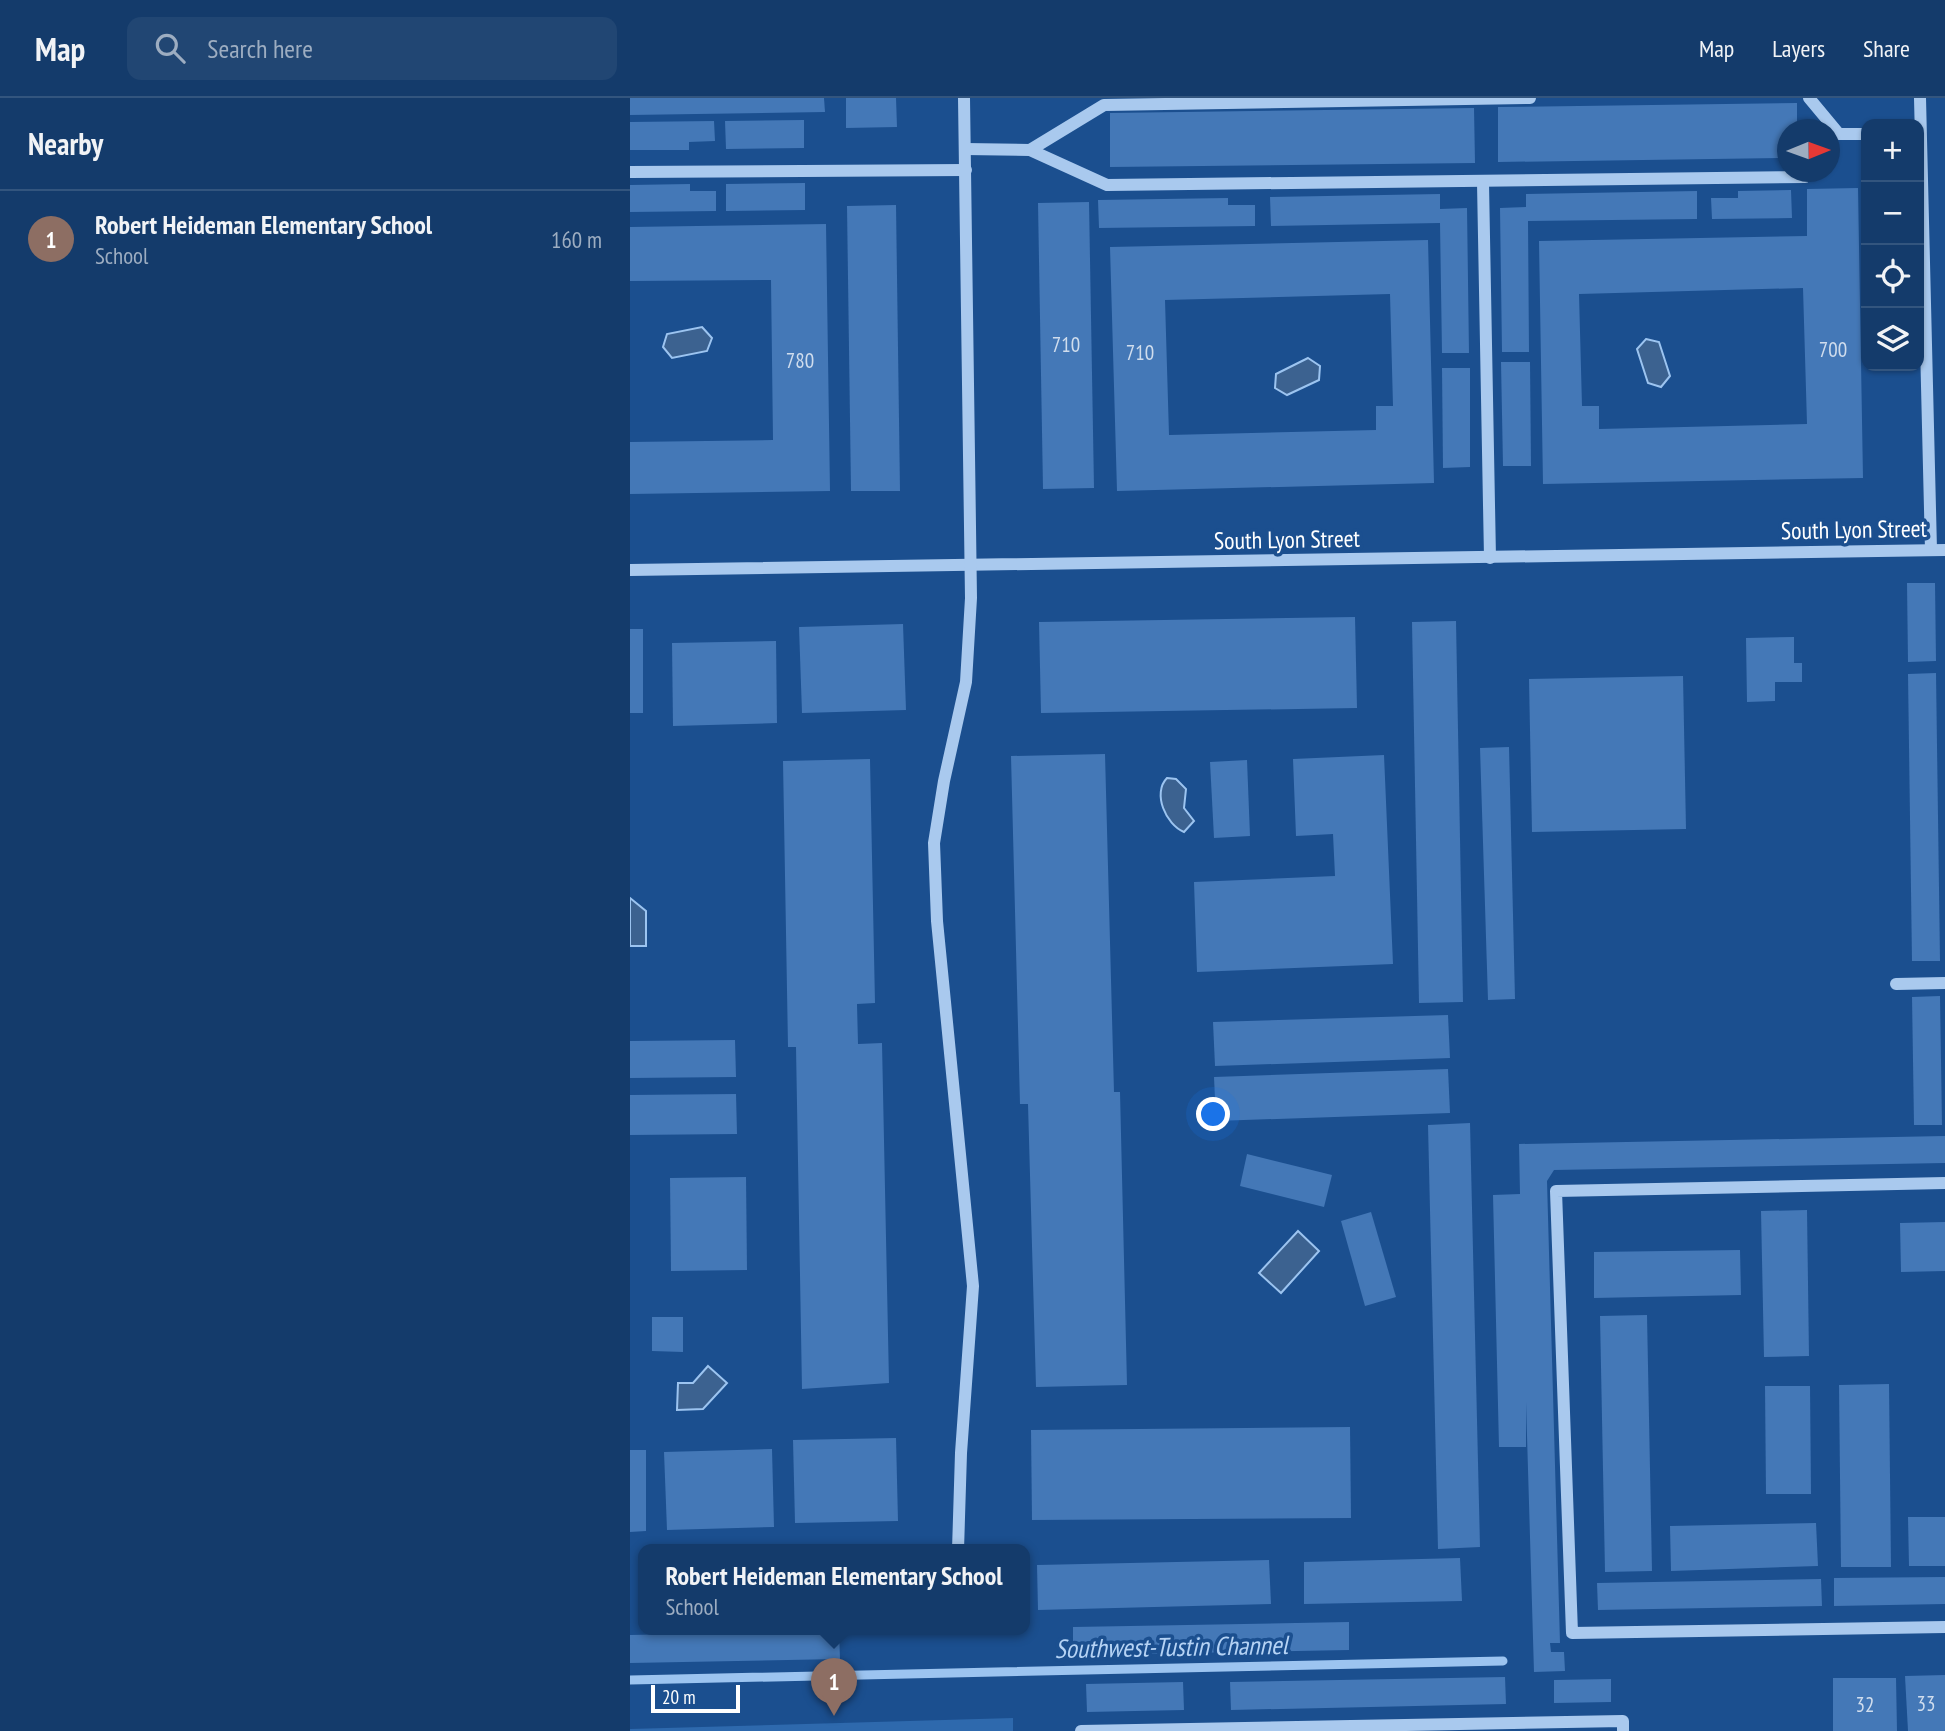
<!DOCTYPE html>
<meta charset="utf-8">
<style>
:root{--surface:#143b6b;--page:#214673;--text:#f1f3f6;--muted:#9dadc1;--line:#33557e;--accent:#ffd166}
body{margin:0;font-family:"PT Sans Narrow",sans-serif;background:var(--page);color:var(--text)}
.controls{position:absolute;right:21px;top:21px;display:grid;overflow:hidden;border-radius:14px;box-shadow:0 2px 5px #0004}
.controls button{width:63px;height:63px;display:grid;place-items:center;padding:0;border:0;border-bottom:2px solid var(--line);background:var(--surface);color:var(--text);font:35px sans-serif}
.compass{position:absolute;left:1147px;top:21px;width:63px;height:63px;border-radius:50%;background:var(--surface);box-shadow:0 2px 5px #0004;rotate:89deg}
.scale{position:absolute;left:21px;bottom:18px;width:89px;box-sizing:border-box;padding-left:7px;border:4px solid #fff;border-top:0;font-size:19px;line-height:24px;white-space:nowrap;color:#fff;-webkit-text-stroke:5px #1b4f8f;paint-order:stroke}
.you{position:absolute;left:584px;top:1017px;width:24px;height:24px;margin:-18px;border:5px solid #fff;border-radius:50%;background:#1a73e8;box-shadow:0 0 0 10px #1a73e833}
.badge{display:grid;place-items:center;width:46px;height:46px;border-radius:50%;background:var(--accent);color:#fff;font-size:23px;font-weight:700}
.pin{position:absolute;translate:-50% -58px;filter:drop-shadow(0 2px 4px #0008)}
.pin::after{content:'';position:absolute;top:37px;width:24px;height:21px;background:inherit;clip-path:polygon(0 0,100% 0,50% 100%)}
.popup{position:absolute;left:8px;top:1446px;width:392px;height:91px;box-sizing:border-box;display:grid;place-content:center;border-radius:14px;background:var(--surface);filter:drop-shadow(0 2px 5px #0005);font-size:23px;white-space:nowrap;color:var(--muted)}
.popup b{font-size:26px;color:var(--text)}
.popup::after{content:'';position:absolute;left:50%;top:100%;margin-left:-14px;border:14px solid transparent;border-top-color:var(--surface)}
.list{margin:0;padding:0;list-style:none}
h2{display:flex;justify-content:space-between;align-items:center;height:91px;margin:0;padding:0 28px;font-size:30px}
h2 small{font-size:23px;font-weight:400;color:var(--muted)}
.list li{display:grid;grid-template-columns:46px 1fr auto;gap:21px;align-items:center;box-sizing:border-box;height:98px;padding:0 28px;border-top:2px solid var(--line)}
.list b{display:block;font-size:26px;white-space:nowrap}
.list p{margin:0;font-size:23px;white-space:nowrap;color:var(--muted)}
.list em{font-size:23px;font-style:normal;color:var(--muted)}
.icon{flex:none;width:38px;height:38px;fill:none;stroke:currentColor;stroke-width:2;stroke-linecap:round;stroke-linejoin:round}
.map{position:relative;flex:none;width:1315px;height:1633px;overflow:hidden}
header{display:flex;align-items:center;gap:42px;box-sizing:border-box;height:98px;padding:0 35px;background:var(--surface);border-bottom:2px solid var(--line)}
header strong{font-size:33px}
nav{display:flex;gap:38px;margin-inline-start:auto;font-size:24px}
.search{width:490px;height:63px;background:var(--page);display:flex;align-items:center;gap:18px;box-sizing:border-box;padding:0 24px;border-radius:14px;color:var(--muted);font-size:26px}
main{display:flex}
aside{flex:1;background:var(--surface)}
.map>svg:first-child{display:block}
.green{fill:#2e69ad}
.water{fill:#3c6290;stroke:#9cc4f0;stroke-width:2}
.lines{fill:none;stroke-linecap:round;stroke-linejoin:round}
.stream{stroke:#9cc4f0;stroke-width:9}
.building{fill:#4478b7;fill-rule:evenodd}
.minor{stroke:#a9c9ee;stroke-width:12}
.labels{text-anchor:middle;stroke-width:7;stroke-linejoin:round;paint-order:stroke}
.number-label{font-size:21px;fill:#d0dded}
.street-label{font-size:24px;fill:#fff;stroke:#1b4f8f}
.water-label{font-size:26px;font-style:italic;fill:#b5d3f5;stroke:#1b4f8f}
</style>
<header>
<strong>Map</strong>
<div class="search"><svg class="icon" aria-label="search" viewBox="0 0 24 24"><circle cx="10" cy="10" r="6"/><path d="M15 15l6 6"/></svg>Search here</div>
<nav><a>Map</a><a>Layers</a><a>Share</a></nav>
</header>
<main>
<aside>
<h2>Nearby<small></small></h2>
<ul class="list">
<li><span class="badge" style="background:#8d6e63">1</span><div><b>Robert Heideman Elementary School</b><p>School</p></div><em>160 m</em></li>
</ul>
</aside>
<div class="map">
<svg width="1315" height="1633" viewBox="0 0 1315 1633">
<rect width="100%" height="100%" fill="#1b4f8f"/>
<polygon class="green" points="383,1620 383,1633 0,1633 0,1631"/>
<g class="water">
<polygon points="72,229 82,240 77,253 42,260 33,249 37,236"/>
<polygon points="1016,241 1029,244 1040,278 1031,289 1018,285 1007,251"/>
<polygon points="678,260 690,268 689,282 657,297 645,290 646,276"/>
<path d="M537,680L546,681L556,691L554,710L564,723L554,734C536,727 522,695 537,680Z"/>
<polygon points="0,800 16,813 16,848 0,848"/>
<polygon points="668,1133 689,1153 651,1195 629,1175"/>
<polygon points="78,1268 97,1285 73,1311 47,1312 48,1285 63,1285"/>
</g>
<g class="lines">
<polyline class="stream" points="0,1582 873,1563"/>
</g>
<g class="building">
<polygon points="0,0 194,0 195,14 0,17"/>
<polygon points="216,0 266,0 267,29 216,30"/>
<polygon points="1167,5 1167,32 1157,32 1157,60 868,64 868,9"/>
<polygon points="844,10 845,65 480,69 480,15"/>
<polygon points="174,22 174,50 96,51 95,23"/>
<polygon points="84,23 85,43 59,44 59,52 0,52 0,24"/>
<polygon points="175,85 175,112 96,113 96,86"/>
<polygon points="60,86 60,93 86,93 86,113 0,114 0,87"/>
<path d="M1228,90L1233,380L913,386L909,143L1177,138V91ZM1173,190L1177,326L969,331V308H952L949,196Z"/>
<polygon points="1161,92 1162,120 1082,121 1081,100 1108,100 1108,93"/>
<polygon points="1067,93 1067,121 898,123 899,254 872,254 870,110 896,109 896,96"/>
<polygon points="810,96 810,111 837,110 839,255 812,255 810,125 641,128 640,99"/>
<polygon points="598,100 598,107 625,107 625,128 469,130 468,102"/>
<polygon points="459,104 464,390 413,391 408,105"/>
<polygon points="266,107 270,393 221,393 217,108"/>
<polygon points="196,126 200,393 0,396 0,344 143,342 141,182 0,183 0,129"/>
<path d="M798,142L804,385L487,393L480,149ZM760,196L763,308H746V332L539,337L535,202Z"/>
<polygon points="871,264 900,264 901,368 873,368"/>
<polygon points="812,270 840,270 840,369 813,370"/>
<polygon points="1277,485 1305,485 1306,563 1278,564"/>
<polygon points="725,519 727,610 411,615 409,524"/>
<polygon points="826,523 833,904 789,905 782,524"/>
<polygon points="273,526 276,612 172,615 169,529"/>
<rect x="0" y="531" width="13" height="84"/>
<polygon points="1164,539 1164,565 1172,565 1172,584 1145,584 1145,603 1117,604 1116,540"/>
<polygon points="146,543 147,625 43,628 42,545"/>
<polygon points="1306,575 1310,863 1282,863 1278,576"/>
<polygon points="1053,578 1056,731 902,734 899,581"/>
<polygon points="879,649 885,901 858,902 850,650"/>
<polygon points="475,656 484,994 490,994 497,1287 406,1289 398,1006 390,1006 381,658"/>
<polygon points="754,657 763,866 567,874 564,784 705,778 703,736 666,738 663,661"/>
<polygon points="240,661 245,905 227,906 228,946 252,945 259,1285 172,1291 166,949 158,949 153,663"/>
<polygon points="617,662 620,738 584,740 580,664"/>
<polygon points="1310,898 1312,1027 1284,1027 1282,899"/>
<polygon points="818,917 820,960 585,968 583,924"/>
<polygon points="105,942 106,979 0,980 0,943"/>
<polygon points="818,971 820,1015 586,1023 584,979"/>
<polygon points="106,996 107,1036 0,1037 0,997"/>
<polygon points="840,1025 850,1449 808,1451 798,1027"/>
<polygon points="1315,1038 1315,1065 924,1072 917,1083 930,1545 920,1545 921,1554 934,1554 935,1573 904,1574 896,1304 896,1349 869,1349 863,1097 890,1096 889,1046"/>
<polygon points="617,1056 702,1077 694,1109 610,1088"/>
<polygon points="116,1079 117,1172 41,1173 40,1080"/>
<polygon points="1177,1112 1179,1258 1134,1259 1131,1113"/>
<polygon points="741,1114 766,1199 735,1208 711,1123"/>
<polygon points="1315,1124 1315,1173 1271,1174 1270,1125"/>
<polygon points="1110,1152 1111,1197 964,1200 964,1154"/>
<polygon points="1017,1217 1022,1473 975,1474 970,1218"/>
<polygon points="22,1219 53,1219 53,1254 22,1253"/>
<polygon points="1259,1286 1261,1469 1211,1469 1209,1287"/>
<polygon points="1135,1288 1180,1288 1181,1396 1136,1396"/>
<polygon points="720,1329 721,1420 402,1422 401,1332"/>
<polygon points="266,1340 268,1423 165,1425 163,1342"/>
<polygon points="142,1351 144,1429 37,1432 34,1354"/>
<polygon points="0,1352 16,1352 16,1433 0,1434"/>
<polygon points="1278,1419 1315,1419 1315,1468 1279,1468"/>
<polygon points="1186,1425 1188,1468 1041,1473 1040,1428"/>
<polygon points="830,1460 832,1503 674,1506 674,1464"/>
<polygon points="639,1462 641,1506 408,1512 407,1467"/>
<polygon points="1315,1479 1315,1506 1204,1508 1204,1480"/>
<polygon points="1191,1481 1192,1508 968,1512 967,1485"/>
<polygon points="719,1524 719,1552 443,1557 443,1529"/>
<polygon points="209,1533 210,1561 0,1565 0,1537"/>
<polygon points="1315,1577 1315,1633 1278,1633 1275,1578"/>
<polygon points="875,1579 876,1606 601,1612 600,1584"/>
<polygon points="1203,1580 1266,1580 1267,1633 1203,1633"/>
<polygon points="981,1581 981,1604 924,1605 924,1582"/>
<polygon points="553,1584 554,1612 457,1614 456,1586"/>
</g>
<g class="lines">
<g class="minor">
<polyline points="1179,0 1209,36 1236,36"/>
<polyline points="1290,0 1301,452"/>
<polyline points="335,51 400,52 474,7 900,0"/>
<polyline points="400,52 477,87 1175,79 1179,74"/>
<polyline points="0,74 336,72"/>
<polyline points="853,85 860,460"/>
<polyline points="0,472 1315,452"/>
<polyline points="1266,886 1315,885"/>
<polyline points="1315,1085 926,1093 942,1535 1315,1529"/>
<polyline points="328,1452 331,1355 343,1188 307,823 304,745 314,683 336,584 341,500 334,0"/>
<polyline points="451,1633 993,1623 993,1633"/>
</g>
</g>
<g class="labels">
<g class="number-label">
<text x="436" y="254">710</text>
<text x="1203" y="259">700</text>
<text x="510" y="262">710</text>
<text x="170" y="270">780</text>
<text x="1296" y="1613">33</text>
<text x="1235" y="1614">32</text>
</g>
<g class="street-label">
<text transform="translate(1224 432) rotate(-1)" y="8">South Lyon Street</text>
<text transform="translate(657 442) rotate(-1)" y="8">South Lyon Street</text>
</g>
<g class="water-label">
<text transform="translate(541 1549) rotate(-1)" y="9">Southwest-Tustin Channel</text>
</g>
</g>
</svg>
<div class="controls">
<button>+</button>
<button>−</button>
<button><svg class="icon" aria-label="locate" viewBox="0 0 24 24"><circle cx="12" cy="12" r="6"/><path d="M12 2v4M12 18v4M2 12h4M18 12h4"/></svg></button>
<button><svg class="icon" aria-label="layers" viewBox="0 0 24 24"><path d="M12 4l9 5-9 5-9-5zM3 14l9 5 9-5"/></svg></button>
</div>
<svg class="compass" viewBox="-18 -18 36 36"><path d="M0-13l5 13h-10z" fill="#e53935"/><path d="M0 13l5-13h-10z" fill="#9dadc1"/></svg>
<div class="scale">20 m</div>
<div class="you"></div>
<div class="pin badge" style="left:204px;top:1618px;background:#8d6e63">1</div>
<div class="popup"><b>Robert Heideman Elementary School</b>School</div>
</div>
</main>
